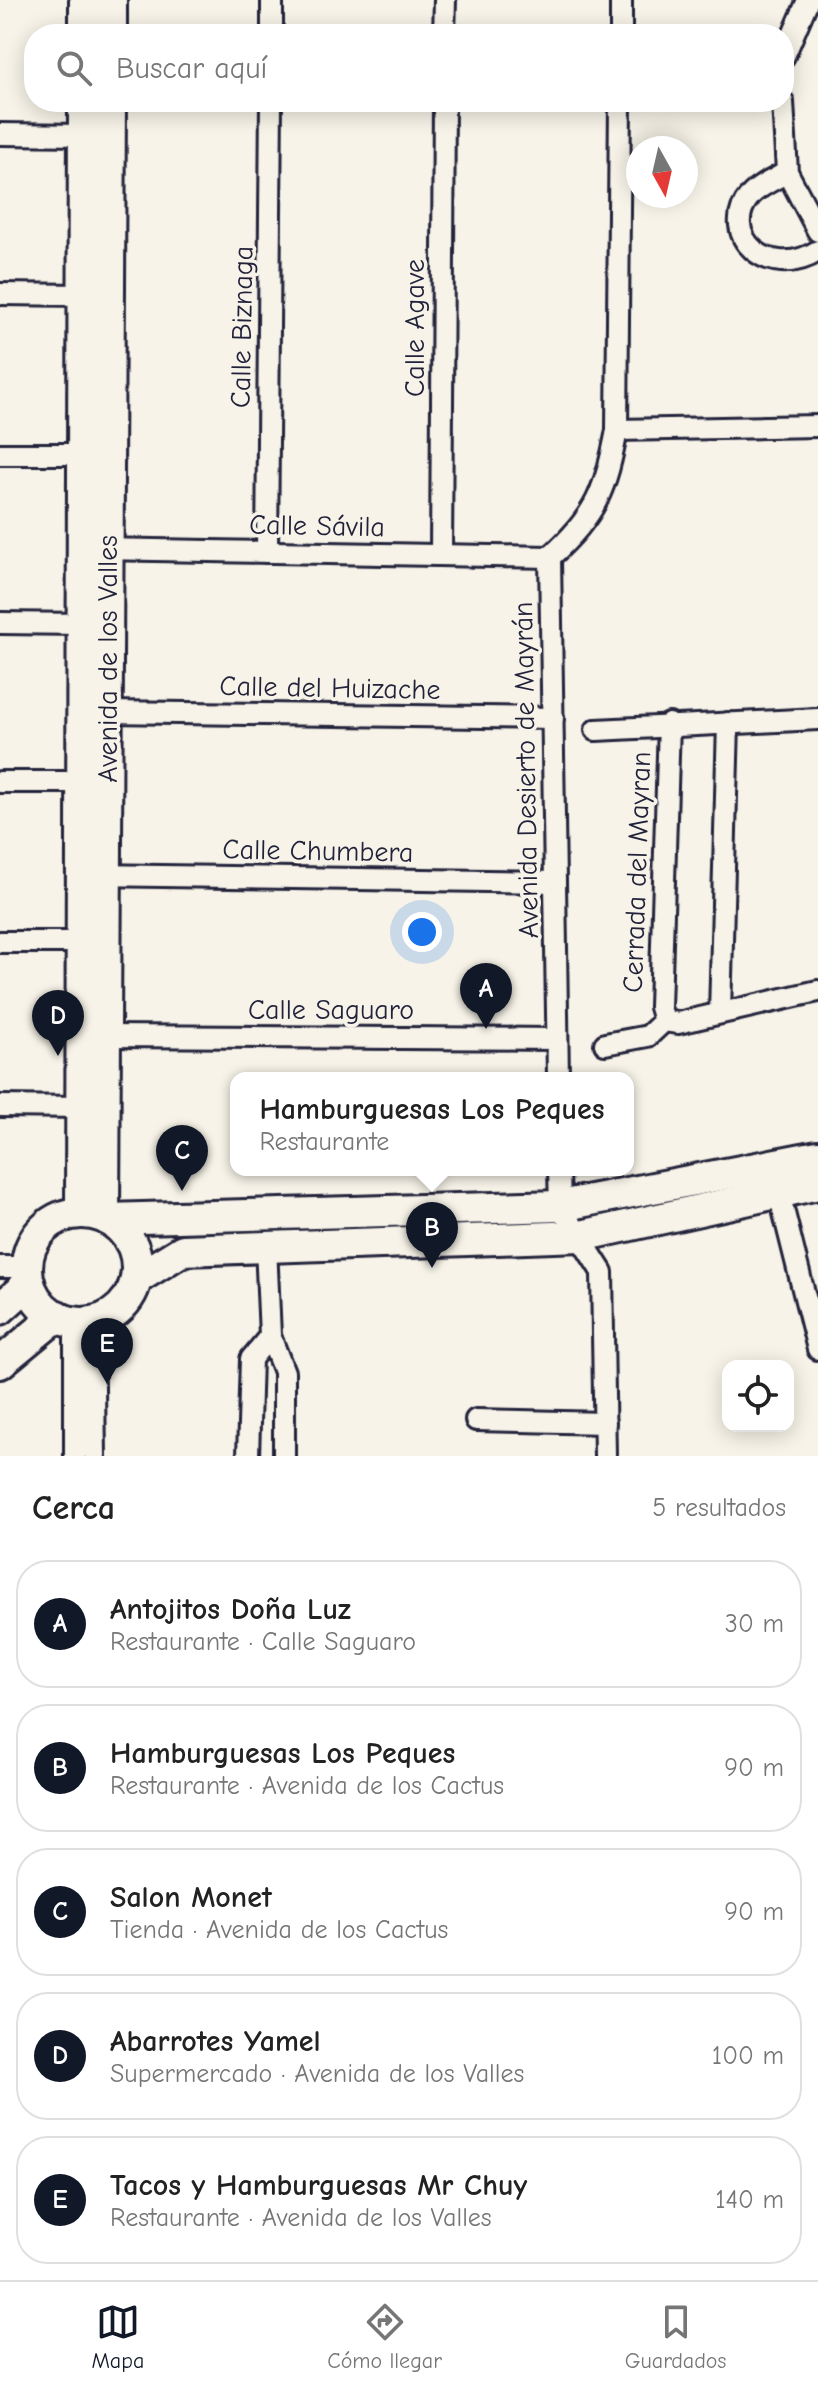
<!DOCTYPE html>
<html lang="es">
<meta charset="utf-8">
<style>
:root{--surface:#fff;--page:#f6f6f6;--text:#222;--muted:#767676;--line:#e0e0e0;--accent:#111827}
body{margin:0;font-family:"Comic Neue",sans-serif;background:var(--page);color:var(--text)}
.controls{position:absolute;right:24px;bottom:24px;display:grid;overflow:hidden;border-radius:16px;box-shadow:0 4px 20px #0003}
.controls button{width:72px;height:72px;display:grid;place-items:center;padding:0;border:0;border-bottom:2px solid var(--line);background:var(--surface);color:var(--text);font:40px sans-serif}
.compass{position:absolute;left:626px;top:136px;width:72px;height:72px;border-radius:50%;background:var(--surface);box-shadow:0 4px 20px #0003;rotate:172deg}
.you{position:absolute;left:422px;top:932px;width:28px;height:28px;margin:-20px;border:6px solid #fff;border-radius:50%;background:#1a73e8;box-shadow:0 0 0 12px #1a73e833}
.badge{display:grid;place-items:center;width:52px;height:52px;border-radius:50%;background:var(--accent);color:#fff;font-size:26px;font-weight:700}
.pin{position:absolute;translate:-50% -66px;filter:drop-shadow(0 2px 4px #0008)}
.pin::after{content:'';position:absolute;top:42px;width:28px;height:24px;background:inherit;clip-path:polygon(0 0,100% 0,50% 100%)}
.popup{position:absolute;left:230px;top:1072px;width:404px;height:104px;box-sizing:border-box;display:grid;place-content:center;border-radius:16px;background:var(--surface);filter:drop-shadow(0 2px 6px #0005);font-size:26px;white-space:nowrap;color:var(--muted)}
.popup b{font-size:30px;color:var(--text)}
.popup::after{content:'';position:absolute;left:50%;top:100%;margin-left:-16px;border:16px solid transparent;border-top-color:var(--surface)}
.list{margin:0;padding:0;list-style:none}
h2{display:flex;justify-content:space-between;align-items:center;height:104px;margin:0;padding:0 32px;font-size:34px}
h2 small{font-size:26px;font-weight:400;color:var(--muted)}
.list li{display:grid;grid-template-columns:52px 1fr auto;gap:24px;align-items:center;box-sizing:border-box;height:128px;margin:0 16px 16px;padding:0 16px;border:2px solid var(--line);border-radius:32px}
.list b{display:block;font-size:30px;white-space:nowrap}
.list p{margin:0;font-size:26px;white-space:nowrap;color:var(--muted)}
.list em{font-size:26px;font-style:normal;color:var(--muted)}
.icon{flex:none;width:44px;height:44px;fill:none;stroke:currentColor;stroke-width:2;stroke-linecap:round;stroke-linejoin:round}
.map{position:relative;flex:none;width:818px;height:1456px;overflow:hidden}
.search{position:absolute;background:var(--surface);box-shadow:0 4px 20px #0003;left:24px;right:24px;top:24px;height:88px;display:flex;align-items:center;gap:20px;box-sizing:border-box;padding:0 28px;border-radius:32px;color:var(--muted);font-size:30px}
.sheet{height:824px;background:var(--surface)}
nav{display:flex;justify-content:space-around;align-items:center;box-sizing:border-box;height:112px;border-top:2px solid var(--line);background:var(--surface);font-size:22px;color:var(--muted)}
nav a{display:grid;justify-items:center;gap:4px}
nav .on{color:var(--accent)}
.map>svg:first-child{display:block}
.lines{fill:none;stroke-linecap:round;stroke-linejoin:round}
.street-casing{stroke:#22223b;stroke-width:26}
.secondary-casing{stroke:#22223b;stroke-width:36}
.street{stroke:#f7f3e8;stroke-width:20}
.secondary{stroke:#f7f3e8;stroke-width:30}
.labels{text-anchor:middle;stroke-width:7;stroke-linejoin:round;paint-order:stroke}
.street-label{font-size:28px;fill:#22223b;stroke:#f7f3e8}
</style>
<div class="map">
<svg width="818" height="1456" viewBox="0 0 818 1456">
<rect width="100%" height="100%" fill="#f7f3e8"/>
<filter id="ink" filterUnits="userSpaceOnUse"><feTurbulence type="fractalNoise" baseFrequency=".0125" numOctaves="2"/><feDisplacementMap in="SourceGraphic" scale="16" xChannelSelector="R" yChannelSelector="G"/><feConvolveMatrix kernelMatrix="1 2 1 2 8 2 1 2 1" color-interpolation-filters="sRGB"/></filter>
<g filter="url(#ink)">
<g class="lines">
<g class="street-casing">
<g id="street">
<polyline points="272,34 272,0"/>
<polyline points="444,34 445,0"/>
<polyline points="621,34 621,0"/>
<polyline points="784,56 808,0"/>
<polyline points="783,102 787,172 818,231"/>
<polyline points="0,134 84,135"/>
<path d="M787,172C776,179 758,186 750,196C718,233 767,283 818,251"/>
<polyline points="0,294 84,295"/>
<polyline points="617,430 818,426"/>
<polyline points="0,454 83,454"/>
<polyline points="99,549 550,557"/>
<polyline points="267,552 271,102"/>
<polyline points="441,555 444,102"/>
<polyline points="550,557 558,1078"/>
<path d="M550,557C596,516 606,489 617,430L620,102"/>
<polyline points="0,623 82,624"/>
<polyline points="107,712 553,718"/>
<polyline points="596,730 818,719"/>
<polyline points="0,782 81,782"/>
<polyline points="93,875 555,882"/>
<polyline points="0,942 81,942"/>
<polyline points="720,1013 728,723"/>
<polyline points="664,1021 660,1007 669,724"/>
<polyline points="664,1021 678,1023 818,991"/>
<polyline points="105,1036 557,1039"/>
<polyline points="605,1044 648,1036 664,1021"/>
<polyline points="0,1106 80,1107"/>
<polyline points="559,1170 560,1206 602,1272 605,1456"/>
<polyline points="779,1193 818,1349"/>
<polyline points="0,1267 27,1267"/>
<polyline points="93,1321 95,1456"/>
<polyline points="75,1322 75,1456"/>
<polyline points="270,1336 284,1372 284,1456"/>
<polyline points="476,1420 605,1423"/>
<polyline points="248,1456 251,1359 270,1336 266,1246"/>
</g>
</g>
<g class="secondary-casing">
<g id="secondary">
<polyline points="85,34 85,0"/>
<polyline points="111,34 111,0"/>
<polyline points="81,1213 84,102"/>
<circle cx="82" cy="1268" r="55"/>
<polyline points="104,1217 110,102"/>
<polyline points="107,1219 560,1206 818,1156"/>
<polyline points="136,1279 183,1250 581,1236 818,1184"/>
<polyline points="0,1309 29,1283"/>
<polyline points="0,1363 57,1316"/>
</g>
</g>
<use href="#street" class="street"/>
<use href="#secondary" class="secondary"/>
</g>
</g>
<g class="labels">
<g class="street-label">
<text transform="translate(241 327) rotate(-89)" y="10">Calle Biznaga</text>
<text transform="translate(414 328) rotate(-90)" y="10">Calle Agave</text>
<text transform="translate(317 525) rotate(1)" y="10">Calle Sávila</text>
<text transform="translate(107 659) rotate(-90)" y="10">Avenida de los Valles</text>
<text transform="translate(330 687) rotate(1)" y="10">Calle del Huizache</text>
<text transform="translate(525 770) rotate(-91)" y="10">Avenida Desierto de Mayrán</text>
<text transform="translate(318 850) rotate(1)" y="10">Calle Chumbera</text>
<text transform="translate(636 872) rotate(-88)" y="10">Cerrada del Mayran</text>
<text x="331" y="1019">Calle Saguaro</text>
</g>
</g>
</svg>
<div class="controls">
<button><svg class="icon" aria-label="locate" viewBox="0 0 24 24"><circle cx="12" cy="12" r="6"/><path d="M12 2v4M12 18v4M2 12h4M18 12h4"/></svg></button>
</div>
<svg class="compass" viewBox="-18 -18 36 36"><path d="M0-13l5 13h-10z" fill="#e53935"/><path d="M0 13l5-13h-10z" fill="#767676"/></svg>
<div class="you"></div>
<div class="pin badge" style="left:486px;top:1029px">A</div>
<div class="pin badge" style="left:432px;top:1268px">B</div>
<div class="popup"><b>Hamburguesas Los Peques</b>Restaurante</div>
<div class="pin badge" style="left:182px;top:1191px">C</div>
<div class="pin badge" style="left:58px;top:1056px">D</div>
<div class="pin badge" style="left:107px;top:1384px">E</div>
<div class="search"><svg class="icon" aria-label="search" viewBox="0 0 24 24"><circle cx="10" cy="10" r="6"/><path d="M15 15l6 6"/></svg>Buscar aquí</div>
</div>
<section class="sheet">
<h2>Cerca<small>5 resultados</small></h2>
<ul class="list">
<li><span class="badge">A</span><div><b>Antojitos Doña Luz</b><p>Restaurante · Calle Saguaro</p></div><em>30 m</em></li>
<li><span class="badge">B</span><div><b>Hamburguesas Los Peques</b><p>Restaurante · Avenida de los Cactus</p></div><em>90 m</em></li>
<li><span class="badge">C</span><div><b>Salon Monet</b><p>Tienda · Avenida de los Cactus</p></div><em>90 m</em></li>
<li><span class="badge">D</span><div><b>Abarrotes Yamel</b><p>Supermercado · Avenida de los Valles</p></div><em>100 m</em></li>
<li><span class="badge">E</span><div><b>Tacos y Hamburguesas Mr Chuy</b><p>Restaurante · Avenida de los Valles</p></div><em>140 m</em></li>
</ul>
</section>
<nav>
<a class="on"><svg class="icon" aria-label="map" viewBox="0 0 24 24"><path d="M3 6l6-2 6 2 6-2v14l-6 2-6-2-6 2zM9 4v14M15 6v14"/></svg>Mapa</a>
<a><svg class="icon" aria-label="directions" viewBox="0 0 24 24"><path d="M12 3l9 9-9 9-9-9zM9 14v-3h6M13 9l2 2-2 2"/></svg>Cómo llegar</a>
<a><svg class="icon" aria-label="saved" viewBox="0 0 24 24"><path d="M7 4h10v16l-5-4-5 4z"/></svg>Guardados</a>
</nav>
